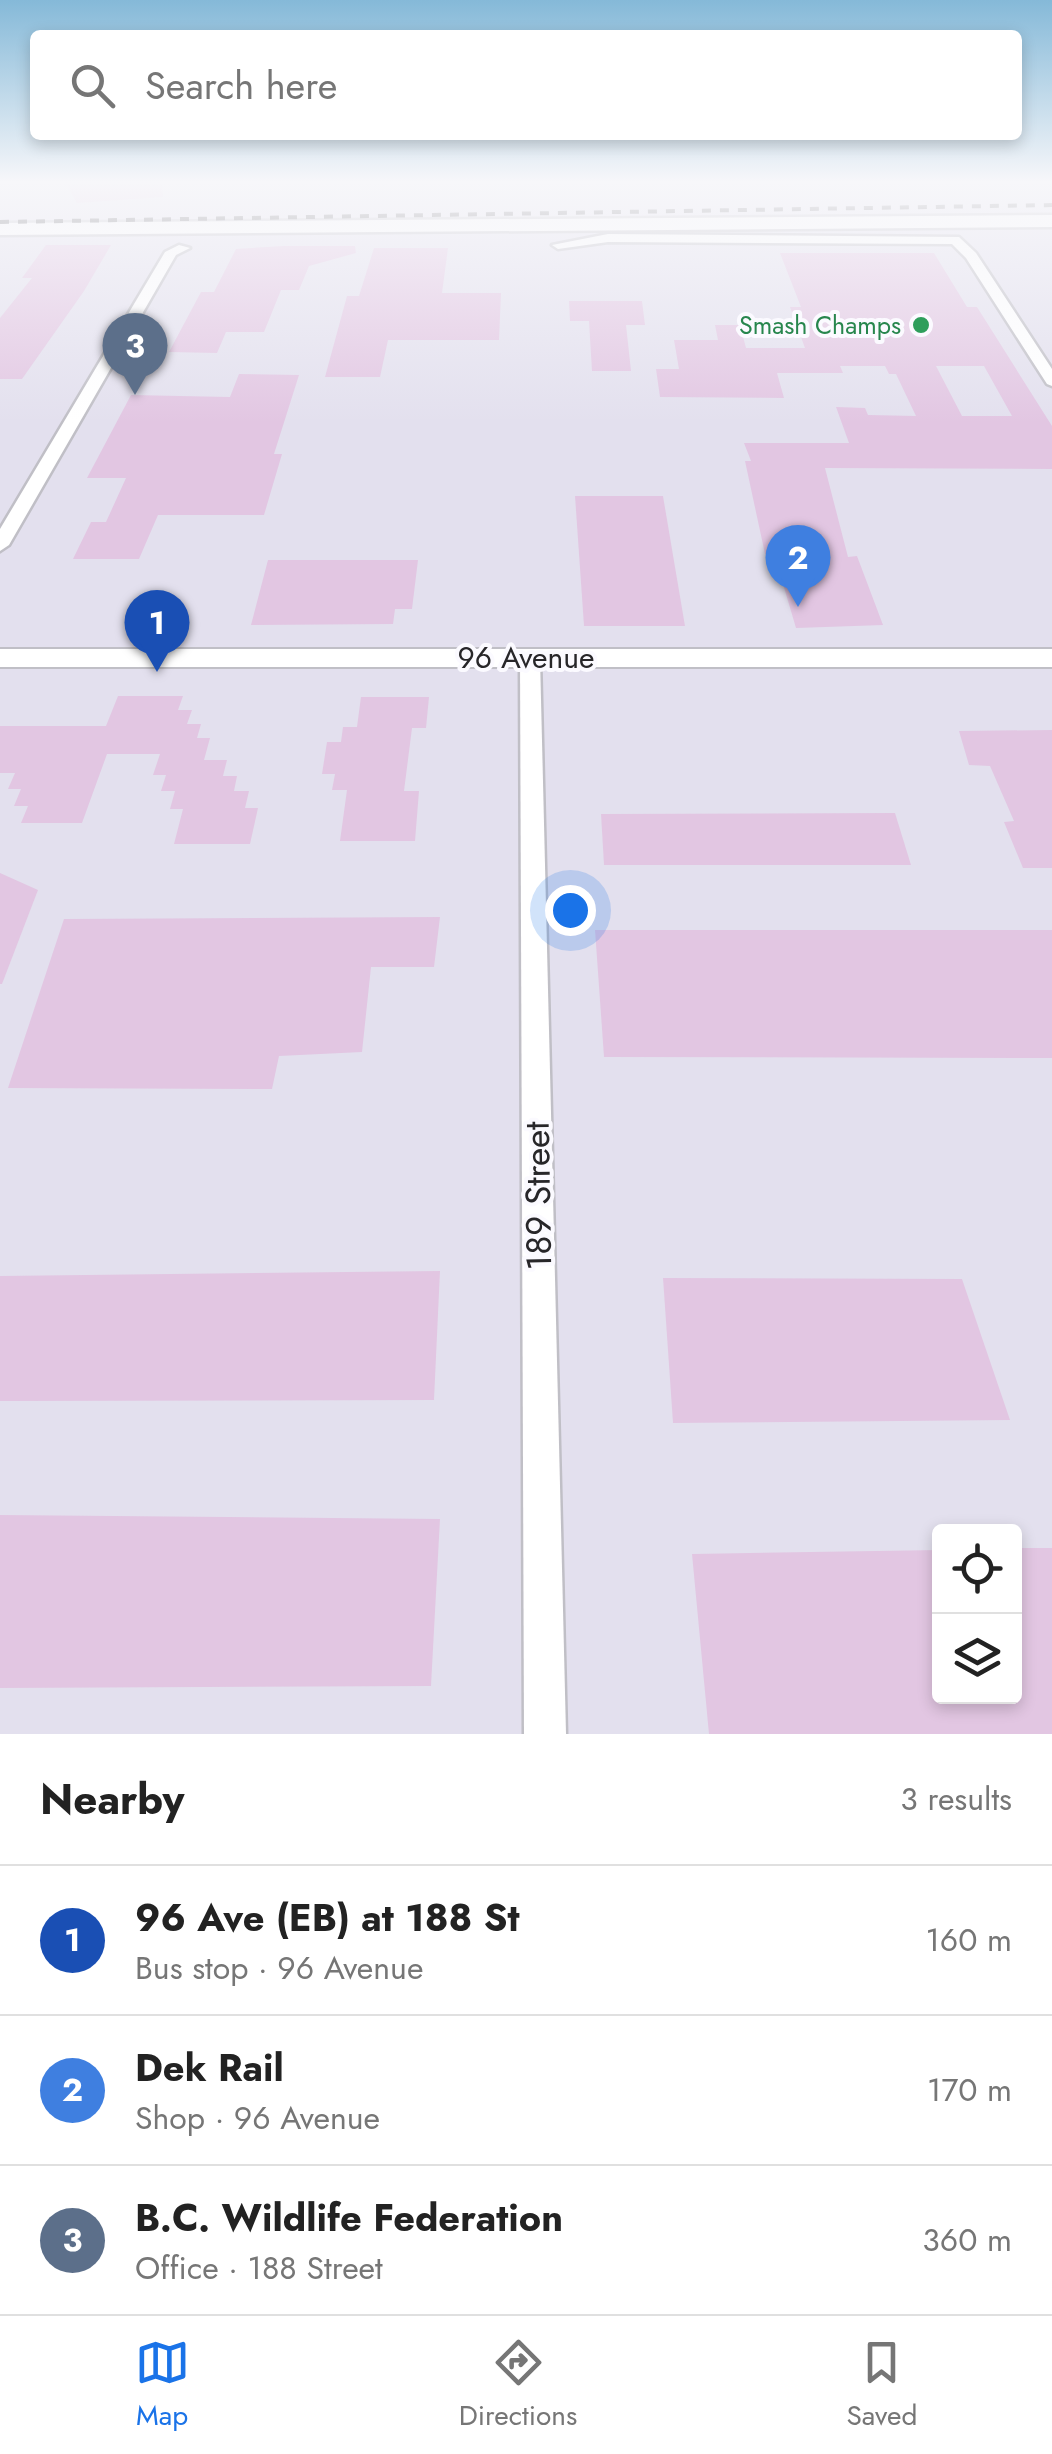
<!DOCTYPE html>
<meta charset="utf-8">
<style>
:root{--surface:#fff;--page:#f6f6f6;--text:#222;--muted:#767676;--line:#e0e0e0;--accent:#1a73e8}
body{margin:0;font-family:Jost,sans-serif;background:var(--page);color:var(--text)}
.controls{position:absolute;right:30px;bottom:30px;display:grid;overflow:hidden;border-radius:10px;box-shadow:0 5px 15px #0003}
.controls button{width:90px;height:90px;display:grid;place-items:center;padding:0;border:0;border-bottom:2px solid var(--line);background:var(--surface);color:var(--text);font:50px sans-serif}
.you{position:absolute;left:570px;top:910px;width:35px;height:35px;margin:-25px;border:8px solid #fff;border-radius:50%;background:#1a73e8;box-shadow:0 0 0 15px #1a73e833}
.badge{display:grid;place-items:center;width:65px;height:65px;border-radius:50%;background:var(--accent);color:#fff;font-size:32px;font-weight:700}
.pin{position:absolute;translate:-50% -82px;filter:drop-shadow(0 2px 5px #0008)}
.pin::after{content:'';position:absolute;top:52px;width:35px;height:30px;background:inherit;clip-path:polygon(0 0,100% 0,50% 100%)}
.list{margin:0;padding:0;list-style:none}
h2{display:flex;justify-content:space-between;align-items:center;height:130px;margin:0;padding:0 40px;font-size:42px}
h2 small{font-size:32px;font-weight:400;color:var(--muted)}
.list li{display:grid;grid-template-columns:65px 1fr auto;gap:30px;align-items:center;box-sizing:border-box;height:150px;padding:0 40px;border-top:2px solid var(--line)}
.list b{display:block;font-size:38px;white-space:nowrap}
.list p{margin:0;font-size:32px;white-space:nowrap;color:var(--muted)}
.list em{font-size:32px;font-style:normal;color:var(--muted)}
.icon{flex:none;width:55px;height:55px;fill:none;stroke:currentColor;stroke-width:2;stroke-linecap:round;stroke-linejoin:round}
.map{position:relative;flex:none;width:1052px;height:1734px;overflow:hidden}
.search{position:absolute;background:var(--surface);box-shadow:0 5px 15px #0003;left:30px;right:30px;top:30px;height:110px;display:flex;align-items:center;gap:25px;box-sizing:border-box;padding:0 35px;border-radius:10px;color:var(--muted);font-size:38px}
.sheet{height:580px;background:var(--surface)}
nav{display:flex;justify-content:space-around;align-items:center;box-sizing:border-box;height:140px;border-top:2px solid var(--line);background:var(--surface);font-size:28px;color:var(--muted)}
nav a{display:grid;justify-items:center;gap:5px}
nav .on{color:var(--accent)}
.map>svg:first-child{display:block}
.built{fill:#e3e0ee;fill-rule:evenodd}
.building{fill:#e2c6e2;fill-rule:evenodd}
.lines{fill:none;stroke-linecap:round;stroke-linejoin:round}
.minor-casing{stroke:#c0bfc6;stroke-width:5}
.secondary-casing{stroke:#c0bfc6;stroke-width:4}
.primary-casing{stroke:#c0bfc6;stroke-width:5}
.minor{fill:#fff;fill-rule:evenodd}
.secondary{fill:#fff;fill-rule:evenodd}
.primary{fill:#fff;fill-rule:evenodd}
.rail{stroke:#545357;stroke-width:4;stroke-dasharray:9 9;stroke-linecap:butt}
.leisure-dot{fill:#2e9e5b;stroke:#fbfaff;stroke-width:4}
.labels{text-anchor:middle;stroke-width:8;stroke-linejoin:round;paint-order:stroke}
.far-leisure-label{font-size:25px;fill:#27864d;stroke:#fbfaff;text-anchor:end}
.street-label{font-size:30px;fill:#272629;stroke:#fbfaff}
.near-street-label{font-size:35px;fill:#272629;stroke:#fbfaff}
</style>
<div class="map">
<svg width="1052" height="1734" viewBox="0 0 1052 1734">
<rect width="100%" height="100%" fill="#eeedf4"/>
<path class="built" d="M0,180H1052V1734H0ZM940,1532H1014V1696H940Z"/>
<g class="building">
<polygon points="64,180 162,180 163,197 77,203"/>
<polygon points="46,245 111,245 84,291 22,379 0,379 0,318 32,278 22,278"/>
<polygon points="283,246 355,246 356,253 309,266 299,290 281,290 264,332 226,332 217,353 169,352 201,292 214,292 236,249"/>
<polygon points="374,248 448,248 442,293 501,293 499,340 388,340 380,377 325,377 347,296 359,296"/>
<path d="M780,253H934L967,307H977L1052,426V469L825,468L848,557L857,556L883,625L796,628L775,557L765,554L745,461H751L744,443H849L836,407L865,408L868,415L916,416L896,374H889L885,366H840L843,373H777L784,398L660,397L656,369H679L674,340H718L715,325H740L746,348H805L790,307H801ZM936,366H984L1012,416H962Z"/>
<polygon points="569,301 642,301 645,325 626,325 631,371 592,371 589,321 570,321"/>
<polygon points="239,374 299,375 274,454 282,454 264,515 158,515 139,559 73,559 91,522 106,522 126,478 87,478 131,395 230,397"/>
<polygon points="575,496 663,496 685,626 584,626"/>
<polygon points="268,560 418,560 412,609 395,609 393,624 251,625"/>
<polygon points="118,696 183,696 178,710 192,710 187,724 201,724 197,738 210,738 204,760 227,760 223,776 237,776 234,791 249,791 245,808 258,808 250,844 174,844 183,809 170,809 175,791 161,791 166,775 153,775 160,754 107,754 82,823 21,823 28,806 14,806 21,789 8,789 15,773 0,773 0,726 106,726"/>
<polygon points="361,697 429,697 426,728 412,728 404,791 419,791 415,841 340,841 347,790 332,790 335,774 322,774 327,742 341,742 343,727 357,727"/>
<polygon points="1052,730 1052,868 1023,868 1004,822 1014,821 990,766 969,765 959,731"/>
<polygon points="895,813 911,865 604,865 601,814"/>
<polygon points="0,873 38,890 2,984 0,984"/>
<polygon points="440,917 434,967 371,967 362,1052 279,1056 272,1089 8,1088 64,919"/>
<polygon points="595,930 1052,930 1052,1058 604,1057"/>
<polygon points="440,1271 434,1400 0,1401 0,1276"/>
<polygon points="663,1278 962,1279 1010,1420 673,1423"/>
<polygon points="0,1515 440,1519 431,1686 0,1688"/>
<polygon points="1014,1548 1052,1548 1052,1734 709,1734 692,1554 940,1550 940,1696 1014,1696"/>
</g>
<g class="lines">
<g class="minor-casing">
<g id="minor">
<polygon points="608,234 959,237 976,253 1052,369 1052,386 1047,384 966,258 952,244 608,242 558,249 552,245"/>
<polygon points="179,245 190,248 176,255 9,545 0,551 0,529 165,252"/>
<polygon points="530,652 540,658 566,1734 524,1734 520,658"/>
</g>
</g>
<g class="secondary-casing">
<rect id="secondary" x="0" y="649" width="1052" height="18"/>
</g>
<g class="primary-casing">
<polygon id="primary" points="1052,215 1052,227 0,235 0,223"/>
</g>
<use href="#minor" class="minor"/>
<use href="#secondary" class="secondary"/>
<use href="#primary" class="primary"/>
<polyline class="rail" points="0,222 1052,205"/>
</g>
<linearGradient id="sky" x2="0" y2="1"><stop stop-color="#85b9d8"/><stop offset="0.43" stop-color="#f7f7fa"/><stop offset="1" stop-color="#f7f7fa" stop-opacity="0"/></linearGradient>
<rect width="1052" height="423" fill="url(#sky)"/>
<circle class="leisure-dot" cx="921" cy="325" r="10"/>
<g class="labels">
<g class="far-leisure-label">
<text x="901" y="334">Smash Champs</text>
</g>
<g class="street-label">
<text x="526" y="668">96 Avenue</text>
</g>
<g class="near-street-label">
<text transform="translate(538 1196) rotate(-91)" y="12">189 Street</text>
</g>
</g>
</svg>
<div class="controls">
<button><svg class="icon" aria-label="locate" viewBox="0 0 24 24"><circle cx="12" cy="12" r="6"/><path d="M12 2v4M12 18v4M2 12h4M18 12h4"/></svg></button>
<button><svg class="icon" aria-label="layers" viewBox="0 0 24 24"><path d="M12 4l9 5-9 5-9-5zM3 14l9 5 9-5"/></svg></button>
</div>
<div class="you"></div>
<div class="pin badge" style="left:157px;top:672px;background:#1a4fb4">1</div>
<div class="pin badge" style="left:798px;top:607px;background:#3f7fe0">2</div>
<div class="pin badge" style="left:135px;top:395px;background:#5c6f8a">3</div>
<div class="search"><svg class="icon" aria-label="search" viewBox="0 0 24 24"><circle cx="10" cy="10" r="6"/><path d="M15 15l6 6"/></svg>Search here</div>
</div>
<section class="sheet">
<h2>Nearby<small>3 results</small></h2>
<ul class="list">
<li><span class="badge" style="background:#1a4fb4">1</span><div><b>96 Ave (EB) at 188 St</b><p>Bus stop · 96 Avenue</p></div><em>160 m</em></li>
<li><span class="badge" style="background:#3f7fe0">2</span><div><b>Dek Rail</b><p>Shop · 96 Avenue</p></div><em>170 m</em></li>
<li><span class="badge" style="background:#5c6f8a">3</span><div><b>B.C. Wildlife Federation</b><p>Office · 188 Street</p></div><em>360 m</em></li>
</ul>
</section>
<nav>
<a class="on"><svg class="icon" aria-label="map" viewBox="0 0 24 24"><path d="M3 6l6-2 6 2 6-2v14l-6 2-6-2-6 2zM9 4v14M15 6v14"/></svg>Map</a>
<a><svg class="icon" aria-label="directions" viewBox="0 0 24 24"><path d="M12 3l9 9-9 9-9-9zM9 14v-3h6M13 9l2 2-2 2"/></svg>Directions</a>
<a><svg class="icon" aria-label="saved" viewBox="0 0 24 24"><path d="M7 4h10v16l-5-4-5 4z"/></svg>Saved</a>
</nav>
